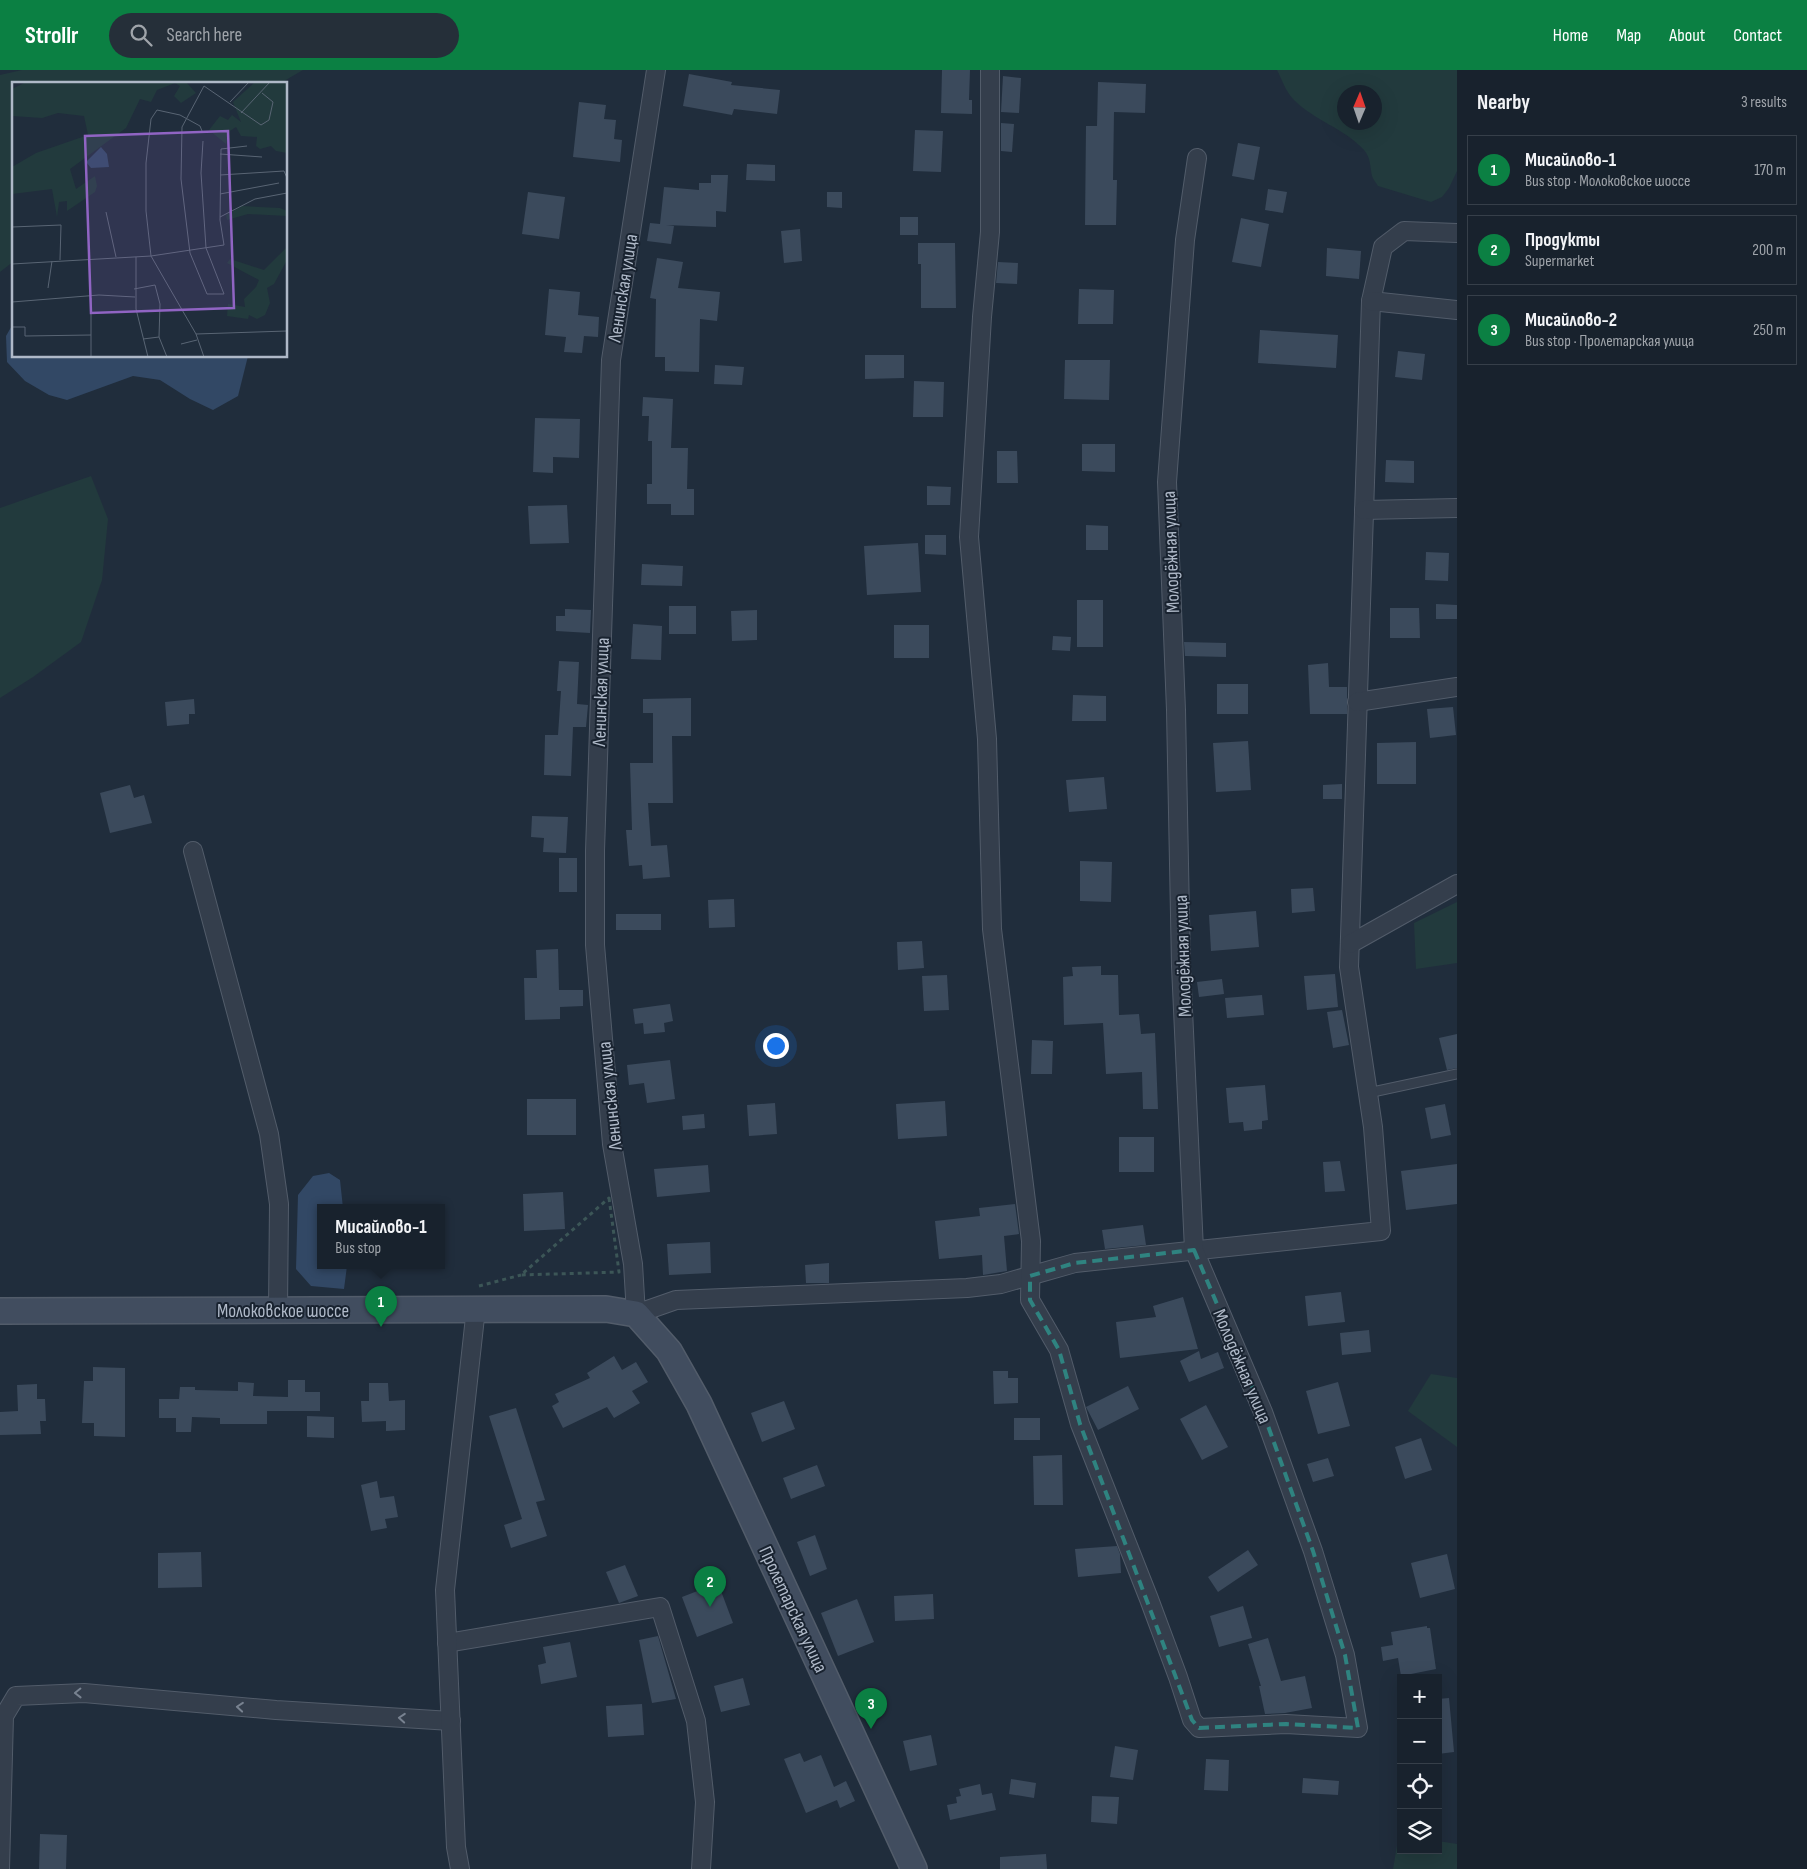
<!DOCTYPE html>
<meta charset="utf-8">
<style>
:root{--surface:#18222d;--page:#252f39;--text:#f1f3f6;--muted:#9fa4aa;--line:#363f49;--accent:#0b8043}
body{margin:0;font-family:"Sofia Sans Condensed",sans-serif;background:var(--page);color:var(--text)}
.controls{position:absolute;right:15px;bottom:15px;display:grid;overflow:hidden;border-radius:0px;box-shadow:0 5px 20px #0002}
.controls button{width:45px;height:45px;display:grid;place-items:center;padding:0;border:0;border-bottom:1px solid var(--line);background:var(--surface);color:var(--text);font:25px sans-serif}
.compass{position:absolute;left:1337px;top:15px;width:45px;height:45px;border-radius:50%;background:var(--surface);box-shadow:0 5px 20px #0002;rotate:2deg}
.you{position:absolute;left:775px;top:975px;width:18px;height:18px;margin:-12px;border:4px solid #fff;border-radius:50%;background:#1a73e8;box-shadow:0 0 0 8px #1a73e833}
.badge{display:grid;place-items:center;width:32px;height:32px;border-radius:50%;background:var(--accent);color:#fff;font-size:16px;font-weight:700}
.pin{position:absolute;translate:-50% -41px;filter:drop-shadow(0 1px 2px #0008)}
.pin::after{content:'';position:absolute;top:26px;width:18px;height:15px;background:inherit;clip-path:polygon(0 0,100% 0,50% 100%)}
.popup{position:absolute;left:317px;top:1134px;width:128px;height:65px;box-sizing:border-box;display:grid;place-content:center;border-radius:0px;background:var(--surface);filter:drop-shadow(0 1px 4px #0005);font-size:16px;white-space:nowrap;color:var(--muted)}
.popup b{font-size:19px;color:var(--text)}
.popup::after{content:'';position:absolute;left:50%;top:100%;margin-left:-10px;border:10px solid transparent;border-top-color:var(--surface)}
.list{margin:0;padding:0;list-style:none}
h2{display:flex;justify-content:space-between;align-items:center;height:65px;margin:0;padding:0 20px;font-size:21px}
h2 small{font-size:16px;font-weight:400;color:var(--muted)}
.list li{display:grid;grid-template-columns:32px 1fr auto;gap:15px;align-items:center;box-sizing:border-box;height:70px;margin:0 10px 10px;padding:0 10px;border:1px solid var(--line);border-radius:0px}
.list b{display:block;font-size:19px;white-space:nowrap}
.list p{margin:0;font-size:16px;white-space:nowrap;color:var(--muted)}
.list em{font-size:16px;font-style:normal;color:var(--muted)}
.icon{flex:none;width:28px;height:28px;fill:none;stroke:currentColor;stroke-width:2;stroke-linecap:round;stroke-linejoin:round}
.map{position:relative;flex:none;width:1457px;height:1799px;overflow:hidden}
header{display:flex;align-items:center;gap:30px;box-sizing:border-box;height:70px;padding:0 25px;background:var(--accent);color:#fff}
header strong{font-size:24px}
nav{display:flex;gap:28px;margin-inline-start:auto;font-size:18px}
.search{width:350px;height:45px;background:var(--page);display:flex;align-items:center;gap:12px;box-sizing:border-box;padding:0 18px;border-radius:28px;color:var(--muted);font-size:19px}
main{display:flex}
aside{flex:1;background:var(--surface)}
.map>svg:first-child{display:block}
.green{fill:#223a3d;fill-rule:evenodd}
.water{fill:#324865}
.building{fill:#3b4a5c}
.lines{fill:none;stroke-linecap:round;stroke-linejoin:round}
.service-casing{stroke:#525c6a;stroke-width:11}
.minor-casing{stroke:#525c6a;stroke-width:20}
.secondary-casing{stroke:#525c6a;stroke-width:28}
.path{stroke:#3c5657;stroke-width:3;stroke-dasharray:4 4;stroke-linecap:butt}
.service{stroke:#343e4c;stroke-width:9}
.minor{stroke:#343e4c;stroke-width:18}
.secondary{stroke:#414d5f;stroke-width:25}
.oneway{stroke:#788290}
.marked{fill:none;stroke:#2f8380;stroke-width:4;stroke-dasharray:10 6;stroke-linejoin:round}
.labels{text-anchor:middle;stroke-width:4;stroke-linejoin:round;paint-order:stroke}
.street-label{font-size:19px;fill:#afb9c8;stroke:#192330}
.inset-road{fill:none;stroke:#596574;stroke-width:1}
.view{fill:#9064c3;fill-opacity:0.15;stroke:#9064c3;stroke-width:2.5}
.inset-edge{fill:none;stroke:#afb9c8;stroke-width:2.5}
</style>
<header>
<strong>Strollr</strong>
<div class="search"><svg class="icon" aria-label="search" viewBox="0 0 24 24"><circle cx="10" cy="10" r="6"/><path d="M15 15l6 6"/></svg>Search here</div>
<nav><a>Home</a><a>Map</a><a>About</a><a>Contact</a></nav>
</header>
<main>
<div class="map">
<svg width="1457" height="1799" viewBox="0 0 1457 1799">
<rect width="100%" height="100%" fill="#202d3c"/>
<g class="green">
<polygon points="22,0 303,0 279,14 14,14 14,191 0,202 0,5"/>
<path d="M1277,0H1457V101L1449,118L1442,127L1431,132L1378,116C1376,113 1373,109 1372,106C1370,97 1371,88 1364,80C1344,58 1315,51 1294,30C1286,22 1282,10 1277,0ZM1374,22V52H1344V22Z"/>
<polygon points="91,406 108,449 102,510 81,572 33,607 0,628 0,438"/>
<polygon points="1457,832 1457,893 1416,899 1414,853"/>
<polygon points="1431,1304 1457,1308 1457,1377 1408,1341"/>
<polygon points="1399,1763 1401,1764 1401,1780 1438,1780 1438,1771 1457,1774 1457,1799 1393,1799"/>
</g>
<g class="water">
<polygon points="14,252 14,286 248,286 238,326 213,340 190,329 160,310 133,306 67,330 49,325 25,311 7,292 6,266"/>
<polygon points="329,1103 340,1110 343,1138 321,1138 321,1196 347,1196 344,1219 311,1216 296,1199 298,1125 313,1106"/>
</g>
<g class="building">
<polygon points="942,0 970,0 969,30 972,30 972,44 941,43"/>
<polygon points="689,4 732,12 731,15 780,20 777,44 734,39 732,45 683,36"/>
<polygon points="1003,6 1021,8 1019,43 1001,42"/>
<polygon points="1098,12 1146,14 1145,43 1114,42 1113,110 1117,110 1116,155 1085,155 1086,56 1097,56"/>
<polygon points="579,32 606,35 604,49 616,50 614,69 622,70 620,92 573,87"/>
<polygon points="1001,53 1014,54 1012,82 1001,81"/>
<polygon points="915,60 943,61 941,102 913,101"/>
<polygon points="1238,73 1260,77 1254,110 1232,106"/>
<polygon points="747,94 775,95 775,111 746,110"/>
<polygon points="711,105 728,105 726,142 716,141 716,157 666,155 674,156 671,174 647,171 650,153 660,154 664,117 699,120 699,113 711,113"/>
<polygon points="1268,119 1287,122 1283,143 1265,140"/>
<polygon points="528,122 565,127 559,169 522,164"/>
<polygon points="827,122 842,122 842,138 827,137"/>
<rect x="900" y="147" width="18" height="18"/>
<polygon points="1241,148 1269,154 1261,197 1232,192"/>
<polygon points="800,159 802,191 784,193 781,161"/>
<polygon points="918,173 955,173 956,238 921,238 921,194 918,194"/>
<polygon points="1327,178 1361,181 1359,209 1326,206"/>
<polygon points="657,188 683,192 678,218 720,222 717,251 700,249 699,302 665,301 665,287 655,287 656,229 650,228"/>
<polygon points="998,192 1018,193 1017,214 996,213"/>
<polygon points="549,219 580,222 578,245 599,247 598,267 584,266 582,283 564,282 566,267 545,265"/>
<polygon points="1079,219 1114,220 1113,254 1078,254"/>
<polygon points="1260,260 1338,265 1336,298 1258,293"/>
<polygon points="1398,281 1425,284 1422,310 1395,307"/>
<polygon points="865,285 904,285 904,308 865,309"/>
<polygon points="1065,290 1110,290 1109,330 1064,329"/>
<polygon points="715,295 744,297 742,315 714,314"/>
<polygon points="914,311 944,312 943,347 913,347"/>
<polygon points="643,327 673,329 671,378 688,378 687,419 694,419 694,445 671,445 671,434 647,434 647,414 652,414 652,371 648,371 649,346 642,346"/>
<polygon points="535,348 580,349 579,388 553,387 553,403 533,402"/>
<polygon points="1082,374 1115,374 1115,402 1082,401"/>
<polygon points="997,381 1017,381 1018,413 997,413"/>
<polygon points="1386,390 1414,391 1414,413 1385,412"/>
<polygon points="927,416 951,417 950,435 927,435"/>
<polygon points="567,435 569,473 530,474 528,436"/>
<polygon points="1086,455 1108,456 1108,480 1086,480"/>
<polygon points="925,465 946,465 946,485 925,484"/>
<polygon points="918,473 921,522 867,525 864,476"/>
<polygon points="1426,482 1449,483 1448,511 1425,510"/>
<polygon points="642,494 683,496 682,516 641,515"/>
<rect x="1077" y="530" width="26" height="47"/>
<polygon points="1436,534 1457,535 1457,549 1436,549"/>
<rect x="669" y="536" width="27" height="28"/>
<polygon points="1390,538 1419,538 1420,568 1390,568"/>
<polygon points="565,539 591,540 590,563 556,561 556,546 565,546"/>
<polygon points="757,540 757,570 732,571 731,541"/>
<polygon points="633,554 662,556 661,590 631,589"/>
<rect x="894" y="555" width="35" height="33"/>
<polygon points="1053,566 1071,567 1070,581 1052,580"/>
<polygon points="1184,572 1226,573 1226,587 1185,586"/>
<polygon points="559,591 579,592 577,634 588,635 586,657 573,657 571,706 544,705 545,665 558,665 561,621 557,621"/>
<polygon points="1328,593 1329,617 1347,617 1347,644 1310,644 1308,595"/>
<rect x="1217" y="614" width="31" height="30"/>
<polygon points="1073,625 1106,626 1106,651 1072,651"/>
<polygon points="691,628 691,666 672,666 673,733 648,733 651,776 667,775 670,807 643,809 642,795 629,796 626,760 632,760 630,693 653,693 653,643 643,643 643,629"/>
<polygon points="194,629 195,644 189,644 189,654 167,656 165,632"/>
<polygon points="1453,637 1456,665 1430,668 1427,639"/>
<polygon points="1248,671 1251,720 1216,722 1213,673"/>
<polygon points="1416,672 1416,714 1377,714 1377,673"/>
<polygon points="1104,707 1107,739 1069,742 1066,710"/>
<polygon points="1342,714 1342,729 1323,729 1323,715"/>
<polygon points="130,715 134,728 144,725 152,753 110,763 100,723"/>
<polygon points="532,746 568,747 566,783 543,782 544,768 531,767"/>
<rect x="559" y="788" width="18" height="34"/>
<polygon points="1080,791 1112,792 1111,832 1080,831"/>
<polygon points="1313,818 1315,841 1292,843 1291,819"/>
<polygon points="734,829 735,857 709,858 708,830"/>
<polygon points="1256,841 1259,877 1211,881 1209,845"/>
<rect x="616" y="844" width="45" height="16"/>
<polygon points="922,871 924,898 898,900 897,872"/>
<polygon points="558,879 559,920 583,920 583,936 560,937 560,949 525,950 524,908 537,908 536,880"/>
<polygon points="1101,896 1101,905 1118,905 1119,945 1139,944 1141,964 1155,963 1158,1039 1143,1039 1142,1002 1106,1004 1103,953 1064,955 1063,907 1073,906 1072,897"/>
<polygon points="1335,904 1338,937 1307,940 1304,906"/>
<polygon points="947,905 949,940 924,941 922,906"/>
<polygon points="1222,909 1224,924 1199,927 1197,912"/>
<polygon points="1262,925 1264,945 1227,948 1225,928"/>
<polygon points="670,934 673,951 664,953 665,962 644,964 643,953 635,954 633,939"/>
<polygon points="1342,940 1349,975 1333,978 1327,942"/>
<polygon points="1457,964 1457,998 1447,1000 1439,968"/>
<polygon points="1032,970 1053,971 1052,1004 1031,1004"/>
<polygon points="670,990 675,1029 647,1033 644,1013 629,1015 627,995"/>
<polygon points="1265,1015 1268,1050 1262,1051 1262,1059 1244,1061 1243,1052 1229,1053 1226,1018"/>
<rect x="527" y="1029" width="49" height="36"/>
<polygon points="945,1031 947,1066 898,1069 896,1034"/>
<polygon points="775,1033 777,1064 749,1066 747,1035"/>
<polygon points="1445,1034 1451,1065 1431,1069 1425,1038"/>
<polygon points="704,1044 705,1058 683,1060 682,1046"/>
<rect x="1119" y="1067" width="35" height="35"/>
<polygon points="1340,1091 1345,1121 1325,1122 1323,1092"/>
<polygon points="1457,1094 1457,1134 1406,1140 1401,1101"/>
<polygon points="708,1095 710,1122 657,1127 654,1099"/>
<polygon points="563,1122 565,1159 524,1161 523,1124"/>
<polygon points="1015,1134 1019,1164 1004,1166 1007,1201 983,1205 982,1185 939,1189 935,1151 980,1146 979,1138"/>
<polygon points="1143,1155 1146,1175 1105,1179 1102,1160"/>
<polygon points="710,1172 711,1203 669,1205 667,1174"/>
<polygon points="829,1193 829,1213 806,1213 805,1195"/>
<polygon points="1341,1222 1345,1252 1308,1256 1305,1226"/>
<polygon points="1183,1227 1198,1279 1120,1288 1116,1252 1156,1247 1153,1236"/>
<polygon points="1369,1260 1371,1282 1342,1285 1340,1263"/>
<polygon points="1199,1281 1201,1289 1218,1282 1224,1298 1189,1312 1180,1291"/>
<polygon points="614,1286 622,1300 636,1292 648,1312 632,1321 640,1333 614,1348 607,1337 563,1358 552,1336 559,1332 555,1324 590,1308 587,1303"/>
<polygon points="93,1297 125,1298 125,1367 94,1366 94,1353 82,1353 84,1311 93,1311"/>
<polygon points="993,1301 1008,1301 1008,1308 1018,1308 1018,1333 994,1334"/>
<polygon points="288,1310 305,1310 305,1322 320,1322 320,1341 267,1341 267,1354 220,1354 220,1348 192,1347 191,1362 176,1362 176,1348 159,1348 159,1329 179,1329 180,1317 195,1317 195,1320 238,1321 238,1312 254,1313 253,1326 288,1327"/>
<polygon points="1338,1312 1350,1356 1318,1364 1306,1321"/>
<polygon points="369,1313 388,1313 389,1331 405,1330 405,1360 386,1361 386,1351 362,1352 361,1331 369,1331"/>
<polygon points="37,1314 37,1329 45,1329 46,1351 40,1351 41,1364 0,1365 0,1342 18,1341 17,1315"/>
<polygon points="1128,1316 1139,1339 1098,1360 1086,1337"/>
<polygon points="784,1331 795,1359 762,1372 751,1343"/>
<polygon points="1206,1335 1228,1377 1202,1390 1180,1349"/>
<polygon points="516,1338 545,1430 536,1432 547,1466 511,1478 504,1455 522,1449 489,1346"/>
<polygon points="307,1346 334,1347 334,1368 307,1367"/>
<rect x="1014" y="1348" width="26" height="22"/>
<polygon points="1421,1368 1432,1400 1405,1409 1395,1377"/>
<polygon points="1062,1385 1063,1435 1034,1435 1033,1386"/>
<polygon points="1328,1388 1334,1406 1313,1412 1307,1394"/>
<polygon points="817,1395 825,1416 791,1429 783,1408"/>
<polygon points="377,1411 380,1428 394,1426 398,1447 385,1449 387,1458 371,1461 361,1415"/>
<polygon points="815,1465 827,1499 810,1506 797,1472"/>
<polygon points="1117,1476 1120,1484 1121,1503 1078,1507 1075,1479"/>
<polygon points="1248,1480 1258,1495 1218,1522 1208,1507"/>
<polygon points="201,1482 202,1517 158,1518 158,1483"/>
<polygon points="1447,1484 1455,1519 1420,1528 1411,1493"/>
<polygon points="625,1495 638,1526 619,1533 606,1502"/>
<polygon points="718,1513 733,1553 697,1567 682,1527"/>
<polygon points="933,1524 934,1549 895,1551 894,1526"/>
<polygon points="857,1529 874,1572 838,1586 821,1543"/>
<polygon points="1243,1536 1252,1568 1219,1577 1210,1546"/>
<polygon points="1427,1556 1427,1558 1430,1558 1436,1599 1401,1606 1398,1588 1383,1591 1381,1577 1393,1575 1391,1562"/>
<polygon points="658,1566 676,1629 652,1633 639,1570"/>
<polygon points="1268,1568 1281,1611 1305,1606 1312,1638 1285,1643 1265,1644 1259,1616 1261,1616 1248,1574"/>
<polygon points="570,1572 577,1607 541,1614 538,1595 546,1593 543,1577"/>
<polygon points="743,1608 750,1635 721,1642 714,1616"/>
<polygon points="1449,1628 1454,1682 1438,1684 1438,1629"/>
<polygon points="642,1634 644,1665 608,1667 606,1636"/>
<polygon points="931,1665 937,1695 910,1701 903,1671"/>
<polygon points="1115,1676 1138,1680 1133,1710 1110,1707"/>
<polygon points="800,1683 804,1692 821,1685 834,1717 846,1711 855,1731 840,1738 837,1730 806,1743 784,1689"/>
<polygon points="1206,1689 1229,1690 1228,1721 1204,1720"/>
<polygon points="1303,1708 1339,1711 1338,1725 1302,1723"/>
<polygon points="1011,1709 1036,1713 1034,1728 1009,1724"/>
<polygon points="980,1714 982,1725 992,1723 996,1740 950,1750 947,1735 957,1733 956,1727 961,1726 959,1719"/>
<polygon points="1092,1726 1119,1727 1117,1754 1091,1752"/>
<polygon points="40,1764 67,1765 66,1799 39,1799"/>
<polygon points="1046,1784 1047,1799 1000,1799 1000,1787"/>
</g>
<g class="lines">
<g class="service-casing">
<polyline id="service" points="1368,1023 1457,1004"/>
</g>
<g class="minor-casing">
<g id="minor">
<polyline points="656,0 611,290 595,781 595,875 612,1074 633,1194 636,1244 676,1230 967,1218 1001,1214 1075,1193 1381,1161 1373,1057 1349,897 1371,231 1383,177 1404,161 1457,163"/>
<polyline points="990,0 990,162 982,247 969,467 987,669 992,859 1031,1171 1030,1230 1059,1280 1080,1354 1149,1529 1178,1607 1192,1650 1199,1658 1286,1654 1358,1658 1345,1585 1313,1481 1263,1342 1194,1180 1181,896 1176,640 1167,412 1185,170 1197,88"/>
<polyline points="1371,231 1457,240"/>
<polyline points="1364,440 1457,438"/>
<polyline points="1357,632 1457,617"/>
<polyline points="193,781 269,1064 279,1134 278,1240"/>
<polyline points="1350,874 1457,814"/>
<polyline points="447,1573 660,1537 696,1651 705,1732 701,1799"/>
<polyline points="0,1799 4,1646 16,1626 84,1623 276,1640 451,1651"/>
<polyline points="460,1799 456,1777 445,1520 476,1238"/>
</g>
</g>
<g class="secondary-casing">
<polyline id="secondary" points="0,1241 606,1239 636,1244 669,1281 699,1334 914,1799"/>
</g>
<g class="path">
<polygon points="609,1128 619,1202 521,1205"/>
<polyline points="479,1216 521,1205"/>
</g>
<use href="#service" class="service"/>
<use href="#minor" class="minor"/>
<use href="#secondary" class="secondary"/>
</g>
<defs><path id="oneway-chevron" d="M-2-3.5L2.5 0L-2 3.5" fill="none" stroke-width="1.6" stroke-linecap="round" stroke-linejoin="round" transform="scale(1.25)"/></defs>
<g class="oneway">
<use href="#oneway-chevron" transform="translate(78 1623) rotate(179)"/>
<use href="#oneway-chevron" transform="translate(240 1637) rotate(-175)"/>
<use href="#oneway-chevron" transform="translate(402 1648) rotate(-176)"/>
</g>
<path class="marked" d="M1194,1180L1263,1342L1313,1481L1345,1585L1358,1658L1286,1654L1199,1658L1192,1650L1080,1354L1059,1280L1030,1230V1206L1075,1193Z"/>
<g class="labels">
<g class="street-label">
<text transform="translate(622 218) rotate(-81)" y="7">Ленинская улица</text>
<text transform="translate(1170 482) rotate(-92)" y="7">Молодёжная улица</text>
<text transform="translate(600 622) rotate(-88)" y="7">Ленинская улица</text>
<text transform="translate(1182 886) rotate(-92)" y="7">Молодёжная улица</text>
<text transform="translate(609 1026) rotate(-96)" y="7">Ленинская улица</text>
<text x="283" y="1247">Молоковское шоссе</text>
<text transform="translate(1243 1296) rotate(67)" y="7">Молодёжная улица</text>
<text transform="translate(794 1539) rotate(65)" y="7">Пролетарская улица</text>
</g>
</g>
<g transform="translate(12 12)">
<rect width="275" height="275" fill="#202d3c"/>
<path d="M14,0H174L184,11L169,21L162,14L168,4L163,1L145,8L139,20L128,17L114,46L58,87L64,107L83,94L85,104L83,110L55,129V119L47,120L45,135L40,107L0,112V85L24,71L76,53L72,34L46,31L30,36L0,34V7ZM243,0H275V71L264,69L259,64L248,67L244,64L245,55L229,54L224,45L218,49L214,62L197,48L208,34L216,38L220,33L229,40L221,20ZM230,124L268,126L275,129V134L236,132L215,138L214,133ZM275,165V178L262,202L255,206L258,221L253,233L245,237L237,233L236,237L215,234L216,222L233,225L232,217L244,205L247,198L215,181L218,177L252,188Z" fill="#223a3d"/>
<path d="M89,65L95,72L97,85L79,86L74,80Z" fill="#324865"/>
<path class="inset-road" d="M218,20L237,0M229,31L258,0M190,49L188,44L168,33L145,28L139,37L134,81V129L139,174L212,163L208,138L209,67L235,64M191,59L189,91L194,166L212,212H195L178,171L169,97L170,45L192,4L249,43L257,38L261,20L250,11M208,72L250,75M208,93L272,89L275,96M208,112L267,101M94,130L104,175M208,135L243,117L275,111M0,145L49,143L48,178M124,175V227L136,275M0,182L139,174L184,252L275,249M36,206L40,179M122,207L143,203L148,222L147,255M79,216V275M0,220L87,213L123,215M0,245H13V254L79,253M184,252L192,275M131,257L147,255L155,275M169,262L185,258"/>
<path class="view" d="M216,49L222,226L79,231L73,54Z"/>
<rect width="275" height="275" class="inset-edge"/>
</g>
</svg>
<div class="controls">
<button>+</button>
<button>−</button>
<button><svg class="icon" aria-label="locate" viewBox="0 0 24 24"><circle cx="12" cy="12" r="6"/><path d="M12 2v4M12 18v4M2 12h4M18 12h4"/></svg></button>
<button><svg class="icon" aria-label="layers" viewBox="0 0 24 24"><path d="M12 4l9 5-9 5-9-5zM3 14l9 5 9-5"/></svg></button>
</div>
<svg class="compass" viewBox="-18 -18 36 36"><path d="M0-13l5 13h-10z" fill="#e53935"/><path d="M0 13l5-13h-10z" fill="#9fa4aa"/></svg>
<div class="you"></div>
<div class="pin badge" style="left:381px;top:1257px">1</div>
<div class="popup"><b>Мисайлово-1</b>Bus stop</div>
<div class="pin badge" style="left:710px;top:1537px">2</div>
<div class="pin badge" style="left:871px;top:1659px">3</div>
</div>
<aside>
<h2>Nearby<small>3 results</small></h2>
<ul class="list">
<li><span class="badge">1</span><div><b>Мисайлово-1</b><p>Bus stop · Молоковское шоссе</p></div><em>170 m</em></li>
<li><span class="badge">2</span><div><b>Продукты</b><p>Supermarket</p></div><em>200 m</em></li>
<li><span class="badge">3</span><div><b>Мисайлово-2</b><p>Bus stop · Пролетарская улица</p></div><em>250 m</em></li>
</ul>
</aside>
</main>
